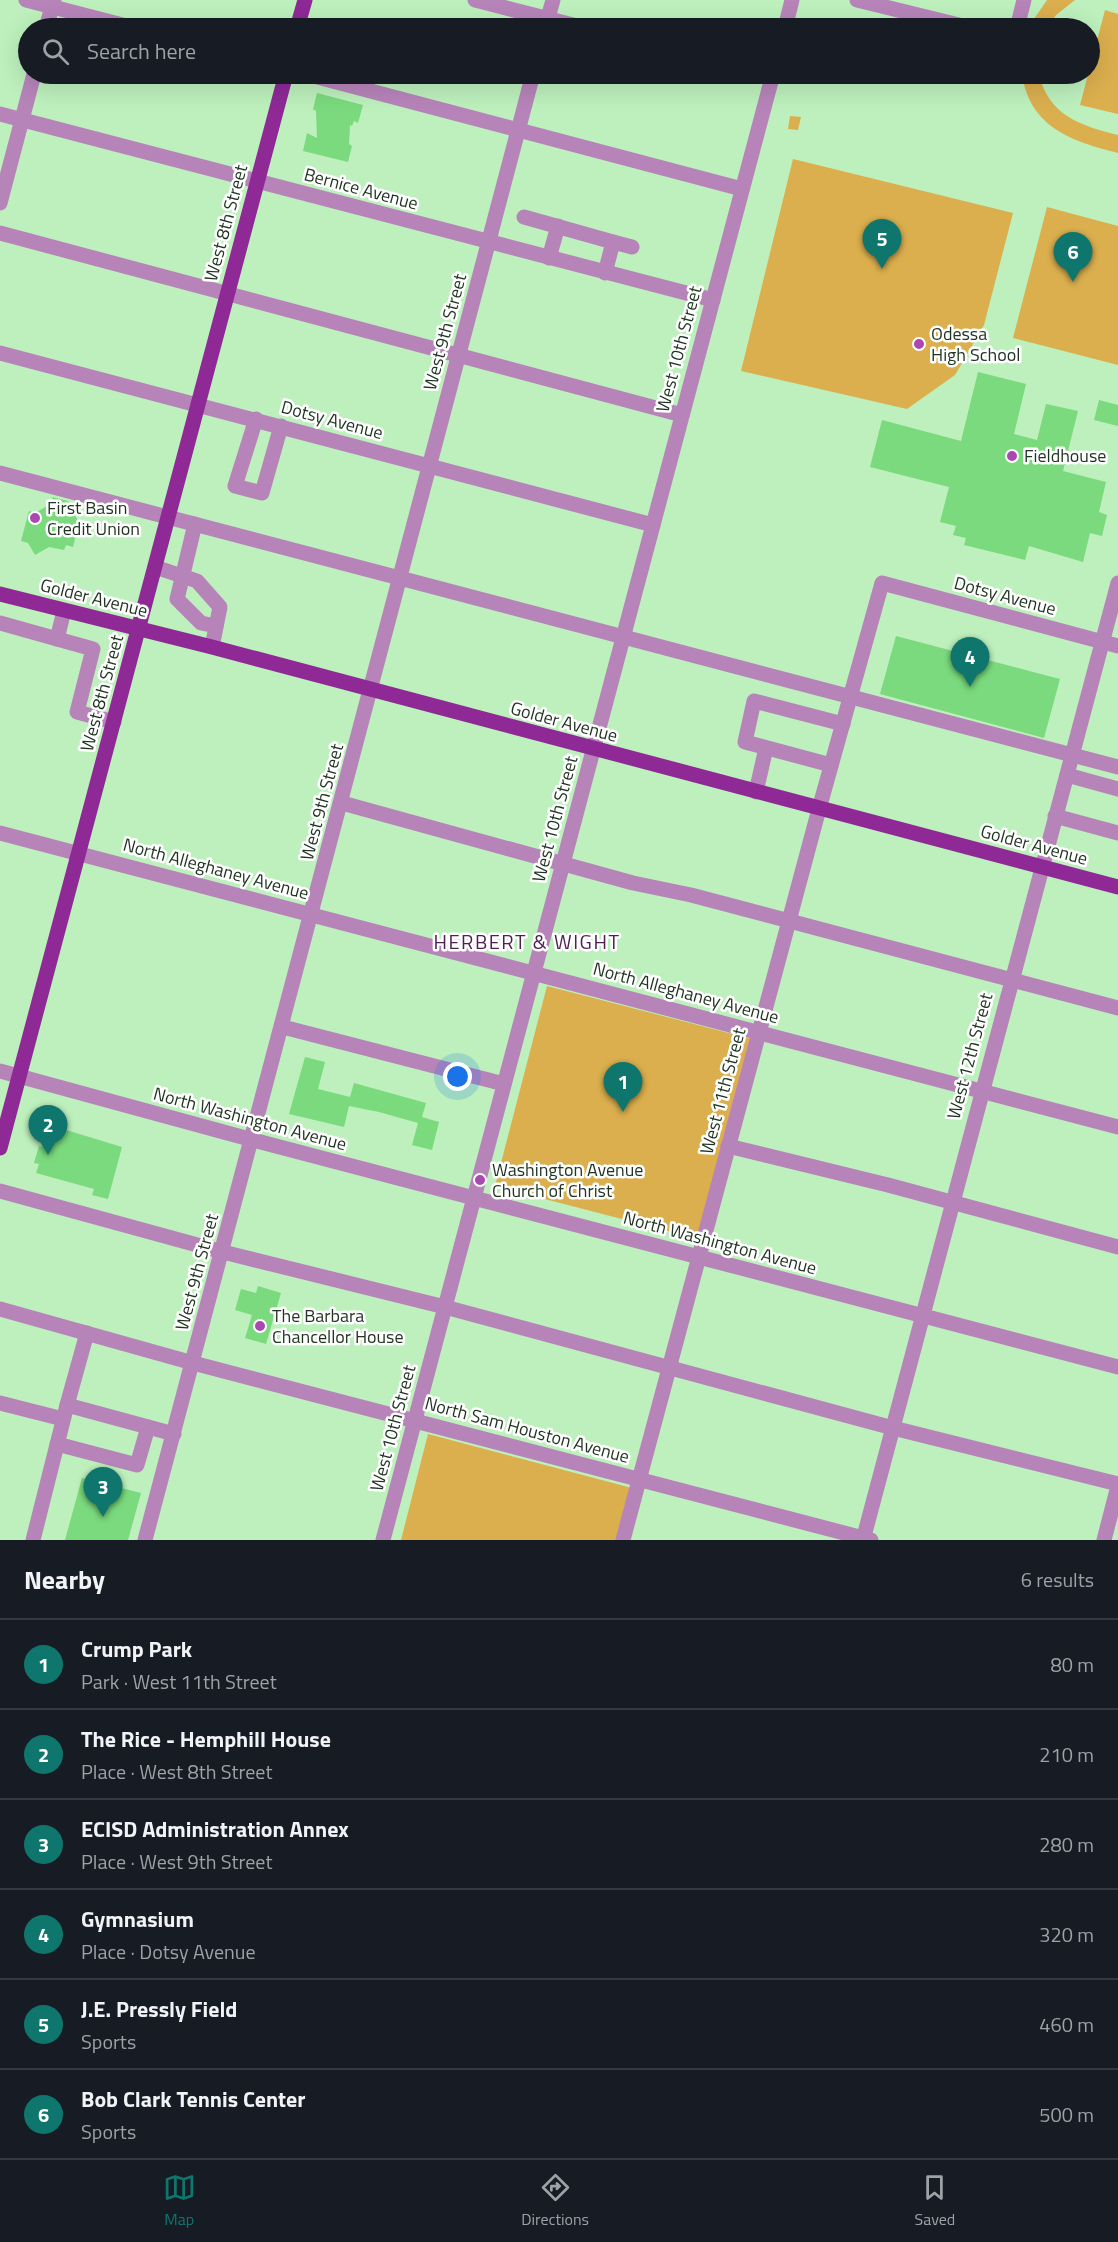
<!DOCTYPE html>
<meta charset="utf-8">
<style>
:root{--surface:#171b24;--page:#20242c;--text:#f1f3f6;--muted:#9ea1a6;--line:#363941;--accent:#0f766e}
body{margin:0;font-family:"Titillium Web",sans-serif;background:var(--page);color:var(--text)}
.you{position:absolute;left:458px;top:1077px;width:21px;height:21px;margin:-15px;border:4px solid #fff;border-radius:50%;background:#1a73e8;box-shadow:0 0 0 9px #1a73e833}
.badge{display:grid;place-items:center;width:39px;height:39px;border-radius:50%;background:var(--accent);color:#fff;font-size:20px;font-weight:700}
.pin{position:absolute;translate:-50% -50px;filter:drop-shadow(0 2px 3px #0008)}
.pin::after{content:'';position:absolute;top:32px;width:21px;height:18px;background:inherit;clip-path:polygon(0 0,100% 0,50% 100%)}
.list{margin:0;padding:0;list-style:none}
h2{display:flex;justify-content:space-between;align-items:center;height:78px;margin:0;padding:0 24px;font-size:26px}
h2 small{font-size:20px;font-weight:400;color:var(--muted)}
.list li{display:grid;grid-template-columns:39px 1fr auto;gap:18px;align-items:center;box-sizing:border-box;height:90px;padding:0 24px;border-top:2px solid var(--line)}
.list b{display:block;font-size:22px;white-space:nowrap}
.list p{margin:0;font-size:20px;white-space:nowrap;color:var(--muted)}
.list em{font-size:20px;font-style:normal;color:var(--muted)}
.icon{flex:none;width:33px;height:33px;fill:none;stroke:currentColor;stroke-width:2;stroke-linecap:round;stroke-linejoin:round}
.map{position:relative;flex:none;width:1118px;height:1540px;overflow:hidden}
.search{position:absolute;background:var(--surface);box-shadow:0 6px 24px #0002;left:18px;right:18px;top:18px;height:66px;display:flex;align-items:center;gap:15px;box-sizing:border-box;padding:0 21px;border-radius:33px;color:var(--muted);font-size:22px}
.sheet{height:618px;background:var(--surface)}
nav{display:flex;justify-content:space-around;align-items:center;box-sizing:border-box;height:84px;border-top:2px solid var(--line);background:var(--surface);font-size:16px;color:var(--muted)}
nav a{display:grid;justify-items:center;gap:3px}
nav .on{color:var(--accent)}
.map>svg:first-child{display:block}
.green{fill:#dbaf4e}
.building{fill:#7ada7d}
.lines{fill:none;stroke-linecap:round;stroke-linejoin:round}
.minor{stroke:#b784ba;stroke-width:15}
.major{stroke:#8e2996;stroke-width:15}
.poi-dot{fill:#a848b0;stroke:#fff;stroke-width:2}
.labels{text-anchor:middle;stroke-width:5;stroke-linejoin:round;paint-order:stroke}
.street-label{font-size:18px;fill:#1f3320;stroke:#fff}
.poi-label{font-size:18px;fill:#1f3320;stroke:#fff;text-anchor:start}
.neighbourhood-label{font-size:20px;letter-spacing:1.5px;fill:#4f2052;stroke:#fff}
</style>
<div class="map">
<svg width="1118" height="1540" viewBox="0 0 1118 1540">
<rect width="100%" height="100%" fill="#bdf0bd"/>
<g class="green">
<polygon points="1047,0 1075,0 1056,15 1047,28 1028,28"/>
<polygon points="1105,10 1118,14 1118,114 1080,105"/>
<path d="M1022,74H1039C1048,115 1081,126 1118,135V153C1072,141 1030,128 1022,74Z"/>
<polygon points="790,116 801,117 798,130 788,129"/>
<polygon points="793,159 1013,213 984,325 955,375 907,409 741,371"/>
<polygon points="1047,207 1118,226 1118,365 1013,338"/>
<polygon points="547,986 752,1039 699,1239 495,1186"/>
<polygon points="428,1434 632,1488 619,1540 401,1540"/>
</g>
<g class="building">
<polygon points="317,93 363,105 358,123 354,121 352,126 350,125 349,144 352,146 348,162 303,151 307,133 317,138 316,111 313,109"/>
<polygon points="978,372 1026,384 1014,434 1037,440 1046,404 1078,411 1063,471 1106,482 1099,512 1107,515 1102,536 1090,533 1083,562 1029,546 1025,560 964,545 966,538 953,535 956,526 940,522 949,487 870,467 882,420 961,441"/>
<polygon points="1099,400 1118,405 1118,426 1094,420"/>
<polygon points="52,497 68,501 79,523 73,547 66,545 64,550 49,547 35,555 28,543 21,541 29,511 35,513 54,502"/>
<polygon points="896,636 1060,679 1044,738 880,694"/>
<polygon points="305,1057 325,1062 318,1089 350,1097 354,1083 426,1103 422,1117 439,1122 432,1150 412,1145 418,1123 379,1112 349,1106 344,1127 289,1114"/>
<polygon points="53,1126 122,1147 108,1199 92,1195 94,1189 36,1173 39,1164 34,1163 39,1146 42,1147 45,1134 51,1135"/>
<polygon points="258,1286 281,1293 266,1344 245,1338 252,1315 235,1310 241,1289 256,1293"/>
<polygon points="82,1478 141,1493 128,1540 65,1540"/>
</g>
<g class="lines">
<g class="minor">
<polyline points="26,0 134,28"/>
<polyline points="475,0 585,28"/>
<polyline points="857,0 971,28"/>
<polyline points="46,28 54,0"/>
<polyline points="545,28 553,0"/>
<polyline points="785,28 792,0"/>
<polyline points="1017,28 1024,0"/>
<polyline points="306,74 742,189"/>
<polyline points="0,114 713,300"/>
<polyline points="0,203 34,74"/>
<polyline points="524,217 613,242 605,273"/>
<polyline points="0,233 682,415"/>
<polyline points="613,242 632,247"/>
<polyline points="549,258 558,226"/>
<polyline points="0,353 653,525"/>
<polyline points="256,419 235,486 262,493 281,426"/>
<polyline points="0,473 1118,767"/>
<polyline points="195,524 177,599 201,623 216,626"/>
<polyline points="155,567 197,581 220,607 212,647"/>
<polyline points="0,623 93,649 77,712 114,722"/>
<polyline points="57,639 64,611"/>
<polyline points="831,765 745,742 754,701 843,724"/>
<polyline points="1067,775 1118,789"/>
<polyline points="756,792 766,748"/>
<polyline points="342,803 633,883 691,895 1118,1008"/>
<polyline points="1055,816 1118,833"/>
<polyline points="0,833 1118,1127"/>
<polyline points="283,1027 504,1084"/>
<polyline points="0,1071 253,1140 1118,1367"/>
<polyline points="728,1146 888,1185 1118,1247"/>
<polyline points="0,1191 223,1252 445,1307 893,1428 1118,1484"/>
<polyline points="0,1309 193,1363 871,1540"/>
<polyline points="0,1403 63,1419"/>
<polyline points="67,1405 87,1333"/>
<polyline points="57,1444 137,1465 148,1427"/>
<polyline points="33,1540 67,1405 174,1434"/>
<polyline points="145,1540 533,74"/>
<polyline points="383,1540 773,74"/>
<polyline points="623,1540 819,809 882,583 1118,646"/>
<polyline points="863,1540 1118,583"/>
<polyline points="1104,1540 1118,1486"/>
</g>
<g class="major">
<polyline points="297,28 305,0"/>
<polyline points="0,594 212,647 1118,887"/>
<polyline points="0,1148 286,74"/>
</g>
</g>
<g class="poi-dot">
<circle cx="919" cy="344" r="6"/>
<circle cx="1012" cy="456" r="6"/>
<circle cx="35" cy="518" r="6"/>
<circle cx="480" cy="1180" r="6"/>
<circle cx="260" cy="1326" r="6"/>
</g>
<g class="labels">
<g class="street-label">
<text transform="translate(361 189) rotate(15)" y="6">Bernice Avenue</text>
<text transform="translate(226 223) rotate(-75)" y="6">West 8th Street</text>
<text transform="translate(445 332) rotate(-75)" y="6">West 9th Street</text>
<text transform="translate(679 349) rotate(-75)" y="6">West 10th Street</text>
<text transform="translate(332 420) rotate(15)" y="6">Dotsy Avenue</text>
<text transform="translate(1005 596) rotate(15)" y="6">Dotsy Avenue</text>
<text transform="translate(94 598) rotate(14)" y="6">Golder Avenue</text>
<text transform="translate(102 693) rotate(-75)" y="6">West 8th Street</text>
<text transform="translate(564 722) rotate(15)" y="6">Golder Avenue</text>
<text transform="translate(322 802) rotate(-75)" y="6">West 9th Street</text>
<text transform="translate(555 819) rotate(-75)" y="6">West 10th Street</text>
<text transform="translate(1034 845) rotate(15)" y="6">Golder Avenue</text>
<text transform="translate(216 869) rotate(15)" y="6">North Alleghaney Avenue</text>
<text transform="translate(686 993) rotate(15)" y="6">North Alleghaney Avenue</text>
<text transform="translate(970 1056) rotate(-75)" y="6">West 12th Street</text>
<text transform="translate(723 1091) rotate(-75)" y="6">West 11th Street</text>
<text transform="translate(250 1119) rotate(15)" y="6">North Washington Avenue</text>
<text transform="translate(720 1243) rotate(15)" y="6">North Washington Avenue</text>
<text transform="translate(197 1272) rotate(-75)" y="6">West 9th Street</text>
<text transform="translate(393 1428) rotate(-75)" y="6">West 10th Street</text>
<text transform="translate(527 1430) rotate(15)" y="6">North Sam Houston Avenue</text>
</g>
<g class="poi-label">
<text x="931" y="340">Odessa<tspan x="931" dy="21">High School</tspan></text>
<text x="1024" y="462">Fieldhouse</text>
<text x="47" y="514">First Basin<tspan x="47" dy="21">Credit Union</tspan></text>
<text x="492" y="1176">Washington Avenue<tspan x="492" dy="21">Church of Christ</tspan></text>
<text x="272" y="1322">The Barbara<tspan x="272" dy="21">Chancellor House</tspan></text>
</g>
<g class="neighbourhood-label">
<text x="527" y="949">HERBERT &amp; WIGHT</text>
</g>
</g>
</svg>
<div class="you"></div>
<div class="pin badge" style="left:623px;top:1112px">1</div>
<div class="pin badge" style="left:48px;top:1155px">2</div>
<div class="pin badge" style="left:103px;top:1517px">3</div>
<div class="pin badge" style="left:970px;top:687px">4</div>
<div class="pin badge" style="left:882px;top:269px">5</div>
<div class="pin badge" style="left:1073px;top:282px">6</div>
<div class="search"><svg class="icon" aria-label="search" viewBox="0 0 24 24"><circle cx="10" cy="10" r="6"/><path d="M15 15l6 6"/></svg>Search here</div>
</div>
<section class="sheet">
<h2>Nearby<small>6 results</small></h2>
<ul class="list">
<li><span class="badge">1</span><div><b>Crump Park</b><p>Park · West 11th Street</p></div><em>80 m</em></li>
<li><span class="badge">2</span><div><b>The Rice - Hemphill House</b><p>Place · West 8th Street</p></div><em>210 m</em></li>
<li><span class="badge">3</span><div><b>ECISD Administration Annex</b><p>Place · West 9th Street</p></div><em>280 m</em></li>
<li><span class="badge">4</span><div><b>Gymnasium</b><p>Place · Dotsy Avenue</p></div><em>320 m</em></li>
<li><span class="badge">5</span><div><b>J.E. Pressly Field</b><p>Sports</p></div><em>460 m</em></li>
<li><span class="badge">6</span><div><b>Bob Clark Tennis Center</b><p>Sports</p></div><em>500 m</em></li>
</ul>
</section>
<nav>
<a class="on"><svg class="icon" aria-label="map" viewBox="0 0 24 24"><path d="M3 6l6-2 6 2 6-2v14l-6 2-6-2-6 2zM9 4v14M15 6v14"/></svg>Map</a>
<a><svg class="icon" aria-label="directions" viewBox="0 0 24 24"><path d="M12 3l9 9-9 9-9-9zM9 14v-3h6M13 9l2 2-2 2"/></svg>Directions</a>
<a><svg class="icon" aria-label="saved" viewBox="0 0 24 24"><path d="M7 4h10v16l-5-4-5 4z"/></svg>Saved</a>
</nav>
